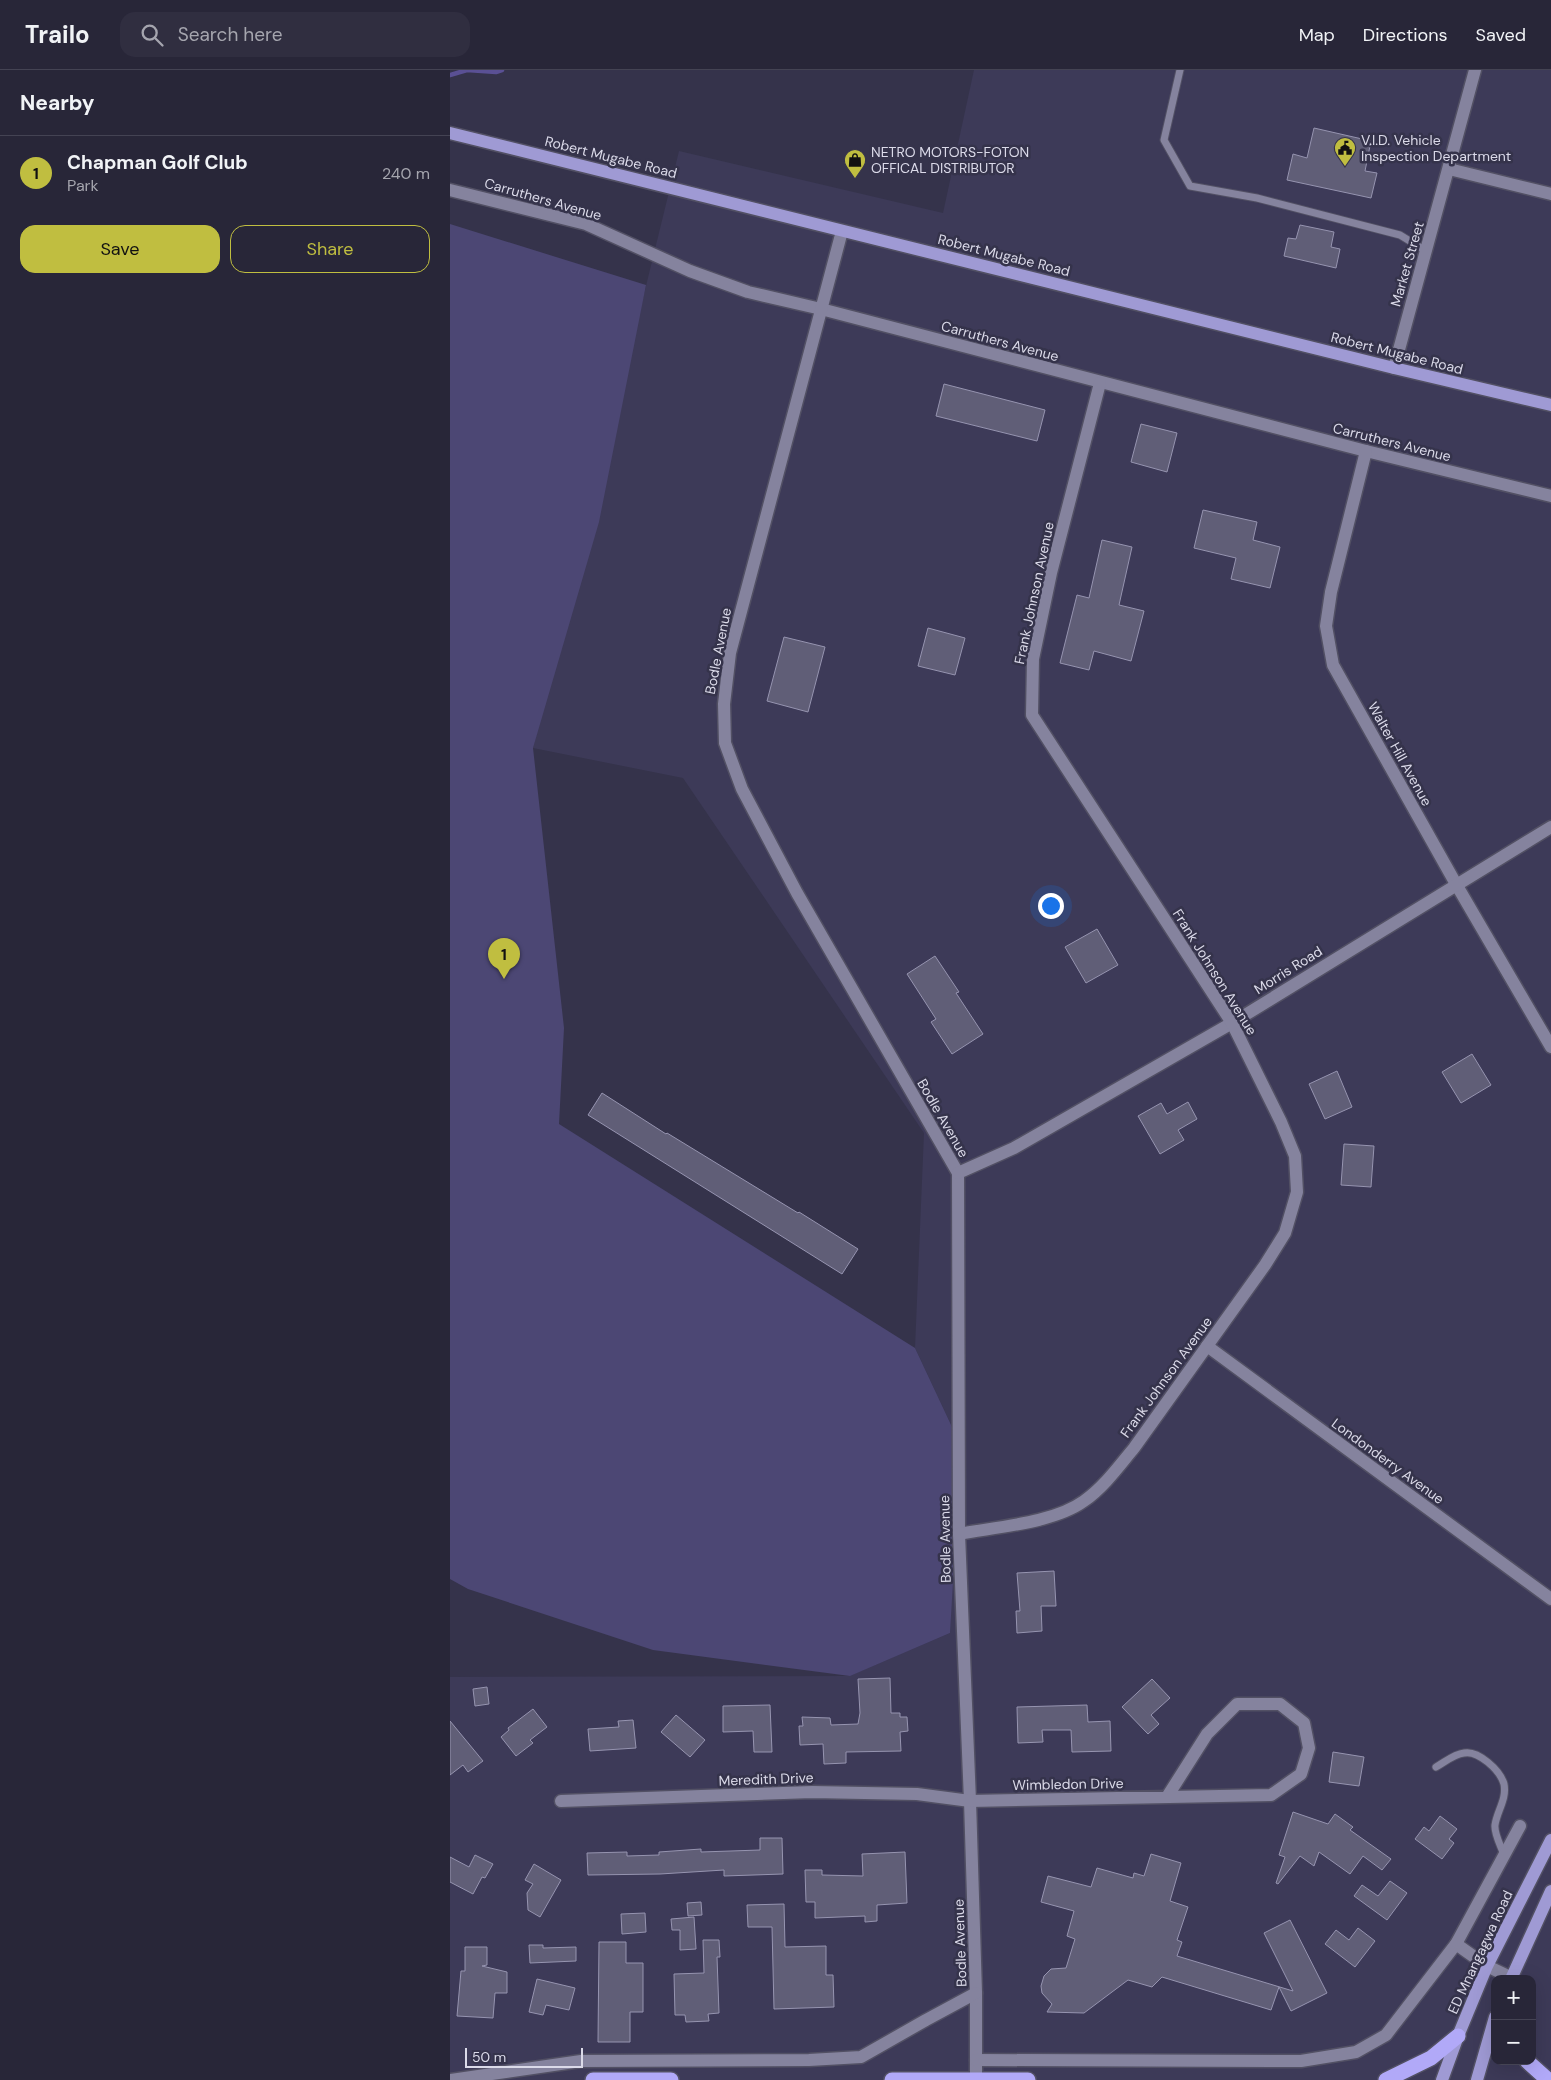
<!DOCTYPE html>
<meta charset="utf-8">
<style>
:root{--surface:#282638;--page:#302e40;--text:#f1f3f6;--muted:#a5a5ae;--line:#444353;--accent:#c0be40}
body{margin:0;font-family:"DM Sans",sans-serif;background:var(--page);color:var(--text)}
.controls{position:absolute;right:15px;bottom:15px;display:grid;overflow:hidden;border-radius:10px;box-shadow:0 5px 20px #0002}
.controls button{width:45px;height:45px;display:grid;place-items:center;padding:0;border:0;border-bottom:1px solid var(--line);background:var(--surface);color:var(--text);font:25px sans-serif}
.scale{position:absolute;left:15px;bottom:12px;width:118px;box-sizing:border-box;padding-left:5px;border:2px solid #dbdae9;border-top:0;font-size:14px;line-height:18px;white-space:nowrap;color:#dbdae9;-webkit-text-stroke:4px #35334b;paint-order:stroke}
.you{position:absolute;left:600px;top:835px;width:18px;height:18px;margin:-12px;border:4px solid #fff;border-radius:50%;background:#1a73e8;box-shadow:0 0 0 8px #1a73e833}
.badge{display:grid;place-items:center;width:32px;height:32px;border-radius:50%;background:var(--accent);color:#111;font-size:16px;font-weight:700}
.pin{position:absolute;translate:-50% -41px;filter:drop-shadow(0 1px 2px #0008)}
.pin::after{content:'';position:absolute;top:26px;width:18px;height:15px;background:inherit;clip-path:polygon(0 0,100% 0,50% 100%)}
.list{margin:0;padding:0;list-style:none}
h2{display:flex;justify-content:space-between;align-items:center;height:65px;margin:0;padding:0 20px;font-size:21px}
h2 small{font-size:16px;font-weight:400;color:var(--muted)}
.list li{display:grid;grid-template-columns:32px 1fr auto;gap:15px;align-items:center;box-sizing:border-box;height:75px;padding:0 20px;border-top:1px solid var(--line)}
.list b{display:block;font-size:19px;white-space:nowrap}
.list p{margin:0;font-size:16px;white-space:nowrap;color:var(--muted)}
.list em{font-size:16px;font-style:normal;color:var(--muted)}
.actions{display:flex;gap:10px;padding:15px 20px}
.actions a{flex:1;padding:11px 0;border:1px solid var(--accent);border-radius:15px;text-align:center;font-size:18px;color:var(--accent)}
.actions .main{background:var(--accent);color:#111}
.icon{flex:none;width:28px;height:28px;fill:none;stroke:currentColor;stroke-width:2;stroke-linecap:round;stroke-linejoin:round}
.map{position:relative;flex:none;width:1101px;height:2010px;overflow:hidden}
header{display:flex;align-items:center;gap:30px;box-sizing:border-box;height:70px;padding:0 25px;background:var(--surface);border-bottom:1px solid var(--line)}
header strong{font-size:24px}
nav{display:flex;gap:28px;margin-inline-start:auto;font-size:18px}
.search{width:350px;height:45px;background:var(--page);display:flex;align-items:center;gap:12px;box-sizing:border-box;padding:0 18px;border-radius:15px;color:var(--muted);font-size:19px}
main{display:flex}
aside{flex:1;background:var(--surface)}
.map>svg:first-child{display:block}
.built{fill:#3d3a58;fill-rule:evenodd}
.green{fill:#4c4774}
.lines{fill:none;stroke-linecap:round;stroke-linejoin:round}
.stream{stroke:#5a5094;stroke-width:4.5}
.building{fill:#605e77;stroke:#9694b0}
.lane-casing{stroke:#525064;stroke-width:9}
.street-casing{stroke:#525064;stroke-width:15}
.primary-casing{stroke:#525064;stroke-width:15}
.highway-casing{stroke:#525064;stroke-width:18}
.lane{stroke:#85839e;stroke-width:7}
.street{stroke:#85839e;stroke-width:12}
.primary{stroke:#9f9ad4;stroke-width:12}
.highway{stroke:#b1a9f8;stroke-width:15}
.labels{text-anchor:middle;stroke-width:5;stroke-linejoin:round;paint-order:stroke}
.poi-label{font-size:14px;fill:#dbdae9;stroke:#35334b;text-anchor:start}
.street-label{font-size:14px;fill:#dbdae9;stroke:#35334b}
</style>
<header>
<strong>Trailo</strong>
<div class="search"><svg class="icon" aria-label="search" viewBox="0 0 24 24"><circle cx="10" cy="10" r="6"/><path d="M15 15l6 6"/></svg>Search here</div>
<nav><a>Map</a><a>Directions</a><a>Saved</a></nav>
</header>
<main>
<aside>
<h2>Nearby<small></small></h2>
<ul class="list">
<li><span class="badge">1</span><div><b>Chapman Golf Club</b><p>Park</p></div><em>240 m</em></li>
</ul>
<div class="actions"><a class="main">Save</a><a>Share</a></div>
</aside>
<div class="map">
<svg width="1101" height="2010" viewBox="0 0 1101 2010">
<rect width="100%" height="100%" fill="#35334b"/>
<path class="built" d="M524,0H1101V2010H0V1607L399,1606L500,1563L503,1359L465,1278L474,1063L233,708L83,678L229,81L493,143ZM1045,1909H1082V1991H1045Z"/>
<polygon class="green" points="0,154 196,215 149,452 83,678 114,958 109,1054 465,1278 503,1359 506,1460 500,1563 400,1606 203,1580 18,1519 0,1509"/>
<g class="lines">
<polyline class="stream" points="0,5 17,0 46,2 52,0"/>
</g>
<g class="building">
<polygon points="864,58 921,71 915,101 927,103 921,128 837,110 843,84 857,88"/>
<polygon points="850,155 884,162 881,177 890,179 886,198 834,186 838,168 846,169"/>
<polygon points="494,314 595,340 587,371 486,346"/>
<polygon points="691,354 727,363 717,402 681,392"/>
<polygon points="753,440 807,452 803,470 830,477 820,518 781,509 786,488 744,478"/>
<polygon points="652,470 682,477 669,535 694,541 681,591 644,581 639,600 610,593 627,525 639,528"/>
<polygon points="478,558 515,568 505,605 468,596"/>
<polygon points="334,567 375,577 358,642 317,631"/>
<polygon points="647,859 668,895 636,913 615,877"/>
<polygon points="485,886 509,922 506,923 533,964 502,984 481,952 486,949 457,904"/>
<polygon points="1022,984 1041,1015 1011,1033 992,1002"/>
<polygon points="887,1001 902,1037 875,1049 859,1014"/>
<polygon points="152,1023 216,1064 217,1063 348,1143 349,1142 408,1179 392,1204 138,1045"/>
<polygon points="738,1032 747,1049 728,1060 734,1070 710,1084 688,1046 711,1033 717,1044"/>
<polygon points="894,1074 924,1076 921,1117 891,1115"/>
<polygon points="604,1501 606,1536 591,1536 592,1561 567,1563 566,1541 570,1541 567,1503"/>
<polygon points="440,1608 441,1643 450,1643 450,1647 457,1647 458,1661 450,1662 451,1681 396,1682 396,1693 374,1694 373,1674 350,1675 349,1656 353,1656 352,1647 380,1648 381,1655 408,1654 410,1643 408,1609"/>
<polygon points="702,1609 720,1628 701,1645 709,1654 698,1664 672,1637"/>
<polygon points="37,1617 39,1634 25,1636 23,1619"/>
<polygon points="320,1635 322,1682 304,1682 303,1661 273,1662 273,1636"/>
<polygon points="637,1635 638,1652 660,1651 661,1681 622,1682 621,1660 592,1660 593,1672 568,1673 567,1637"/>
<polygon points="83,1639 97,1657 80,1670 83,1673 66,1686 51,1667 59,1660 58,1658"/>
<polygon points="226,1645 255,1670 240,1687 211,1662"/>
<polygon points="183,1650 186,1678 140,1681 138,1659 169,1657 168,1651"/>
<polygon points="0,1651 33,1691 18,1702 13,1695 0,1705"/>
<polygon points="883,1682 914,1687 909,1716 879,1712"/>
<polygon points="843,1742 878,1754 885,1744 903,1757 900,1760 941,1789 932,1800 913,1786 900,1804 869,1782 864,1796 850,1786 828,1814 826,1813 835,1787 829,1785"/>
<polygon points="990,1746 1007,1759 999,1769 1004,1773 992,1789 965,1769 974,1757 979,1761"/>
<polygon points="310,1768 332,1768 333,1804 274,1806 274,1800 210,1804 138,1805 137,1783 177,1782 177,1786 209,1785 209,1782 251,1779 251,1782 310,1780"/>
<polygon points="455,1782 457,1833 427,1835 427,1851 415,1852 415,1846 365,1848 365,1832 356,1832 355,1800 372,1800 372,1805 413,1806 412,1784"/>
<polygon points="701,1784 731,1793 720,1831 738,1837 727,1870 732,1872 727,1886 843,1921 814,1863 840,1850 877,1923 841,1941 829,1917 821,1940 712,1907 702,1917 678,1910 634,1943 597,1942 602,1934 592,1923 591,1916 594,1906 601,1899 616,1898 625,1869 617,1866 624,1841 591,1832 598,1806 641,1817 647,1798 683,1808 684,1803 694,1806"/>
<polygon points="25,1785 43,1794 35,1808 32,1807 23,1824 0,1812 0,1787 19,1797"/>
<polygon points="84,1794 111,1810 90,1847 78,1840 77,1823 83,1814 75,1810"/>
<polygon points="940,1811 957,1823 937,1850 904,1826 912,1815 928,1826"/>
<polygon points="251,1832 252,1845 238,1846 237,1833"/>
<polygon points="334,1834 335,1877 376,1876 376,1905 383,1905 384,1937 324,1939 322,1857 298,1857 297,1835"/>
<polygon points="195,1843 196,1862 172,1864 171,1844"/>
<polygon points="244,1847 246,1879 230,1880 230,1860 222,1860 221,1849"/>
<polygon points="908,1858 925,1871 905,1897 875,1874 886,1860 899,1870"/>
<polygon points="253,1870 269,1870 270,1887 267,1887 269,1943 258,1944 259,1951 236,1952 235,1945 225,1945 224,1904 254,1903"/>
<polygon points="149,1872 176,1872 176,1893 193,1893 193,1942 180,1942 180,1972 148,1972"/>
<polygon points="79,1875 93,1875 93,1878 126,1877 126,1891 80,1893"/>
<polygon points="15,1877 37,1877 37,1895 32,1896 57,1902 57,1923 45,1923 43,1948 7,1946 11,1901 15,1901"/>
<polygon points="87,1909 125,1918 119,1940 96,1935 93,1945 79,1942"/>
</g>
<g class="lines">
<g class="lane-casing">
<g id="lane">
<polyline points="730,0 714,70 740,116 807,128 950,165 976,181"/>
<path d="M986,1697C995,1692 1004,1684 1014,1683C1028,1680 1050,1700 1054,1714C1057,1729 1047,1741 1045,1755C1044,1764 1051,1776 1054,1785"/>
</g>
</g>
<g class="street-casing">
<g id="street">
<polyline points="999,99 1101,124"/>
<polyline points="0,120 136,154 240,201 298,222 371,239 916,381 1101,426"/>
<polyline points="392,161 280,583 274,634 275,673 292,719 347,823 508,1103 509,1464 520,1731 526,1923 526,2010"/>
<polyline points="944,298 1025,0"/>
<polyline points="916,381 881,522 876,556 883,595 1006,814 1101,977"/>
<polyline points="508,1103 564,1078 782,953 1101,757"/>
<polyline points="757,1276 1101,1529"/>
<path d="M509,1464C546,1457 604,1453 634,1431C654,1417 669,1396 684,1378L815,1195L835,1163L847,1122L845,1086L831,1052L782,953L582,645L583,589L601,503L650,313"/>
<polyline points="111,1731 362,1722 467,1724 520,1731 821,1725 851,1704 859,1678 854,1653 830,1634 787,1634 757,1664 717,1727"/>
<polyline points="1006,1874 1037,1896 1062,1908"/>
<polyline points="526,1990 851,1991 906,1982 936,1965 1006,1874 1070,1756"/>
<polyline points="1,2010 131,1991 359,1990 411,1987 476,1950 526,1923"/>
</g>
</g>
<g class="primary-casing">
<g id="primary">
<polyline points="0,63 944,298 1101,335"/>
<polyline points="1061,1909 1101,1821"/>
<polyline points="992,2010 1008,1966 1037,1896 1101,1770"/>
<polyline points="1027,2010 1045,1947"/>
</g>
</g>
<g class="highway-casing">
<g id="highway">
<polyline points="1077,1991 1098,2010"/>
<polyline points="143,2010 221,2010"/>
<polyline points="442,2010 578,2010"/>
<polyline points="936,2010 981,1988 1008,1966"/>
</g>
</g>
<use href="#lane" class="lane"/>
<use href="#street" class="street"/>
<use href="#primary" class="primary"/>
<use href="#highway" class="highway"/>
</g>
<defs>
<g id="civic-pin" transform="scale(1.125)"><path d="M0 17L-7.5 6A9.5 9.5 0 1 1 7.5 6Z" fill="#c0be40" stroke="#35334b"/><path d="M-.6-6.5H3V-4.5H.6V-3L4-1V1h2V6H-6V1h2V-1L-.6-3ZM-1.2 2.5V6h2.4V2.5Z" fill="#111"/></g>
<g id="shop-pin" transform="scale(1.125)"><path d="M0 17L-7.5 6A9.5 9.5 0 1 1 7.5 6Z" fill="#c0be40" stroke="#35334b"/><path d="M-5-2.5h2.3a2.7 3.5 0 0 1 5.4 0H5L5.5 6h-11ZM-1.5-2.5h3a1.5 2.3 0 0 0-3 0Z" fill="#111"/></g>
</defs>
<g fill-rule="evenodd">
<use href="#civic-pin" x="895" y="78"/>
<use href="#shop-pin" x="405" y="90"/>
</g>
<g class="labels">
<g class="poi-label">
<text x="911" y="75">V.I.D. Vehicle<tspan x="911" dy="16">Inspection Department</tspan></text>
<text x="421" y="87">NETRO MOTORS-FOTON<tspan x="421" dy="16">OFFICAL DISTRIBUTOR</tspan></text>
</g>
<g class="street-label">
<text transform="translate(161 87) rotate(14)" y="5">Robert Mugabe Road</text>
<text transform="translate(93 129) rotate(16)" y="5">Carruthers Avenue</text>
<text transform="translate(554 185) rotate(14)" y="5">Robert Mugabe Road</text>
<text transform="translate(957 194) rotate(-74)" y="5">Market Street</text>
<text transform="translate(550 271) rotate(15)" y="5">Carruthers Avenue</text>
<text transform="translate(947 283) rotate(14)" y="5">Robert Mugabe Road</text>
<text transform="translate(942 372) rotate(14)" y="5">Carruthers Avenue</text>
<text transform="translate(584 523) rotate(-78)" y="5">Frank Johnson Avenue</text>
<text transform="translate(268 581) rotate(-79)" y="5">Bodle Avenue</text>
<text transform="translate(950 684) rotate(61)" y="5">Walter Hill Avenue</text>
<text transform="translate(838 900) rotate(-32)" y="5">Morris Road</text>
<text transform="translate(765 902) rotate(58)" y="5">Frank Johnson Avenue</text>
<text transform="translate(493 1048) rotate(60)" y="5">Bodle Avenue</text>
<text transform="translate(716 1307) rotate(-54)" y="5">Frank Johnson Avenue</text>
<text transform="translate(938 1391) rotate(36)" y="5">Londonderry Avenue</text>
<text transform="translate(495 1469) rotate(-91)" y="5">Bodle Avenue</text>
<text transform="translate(316 1709) rotate(-2)" y="5">Meredith Drive</text>
<text transform="translate(618 1714) rotate(-1)" y="5">Wimbledon Drive</text>
<text transform="translate(510 1873) rotate(-92)" y="5">Bodle Avenue</text>
<text transform="translate(1030 1882) rotate(-65)" y="5">ED Mnangagwa Road</text>
</g>
</g>
</svg>
<div class="controls">
<button>+</button>
<button>−</button>
</div>
<div class="scale">50 m</div>
<div class="you"></div>
<div class="pin badge" style="left:54px;top:909px">1</div>
</div>
</main>
